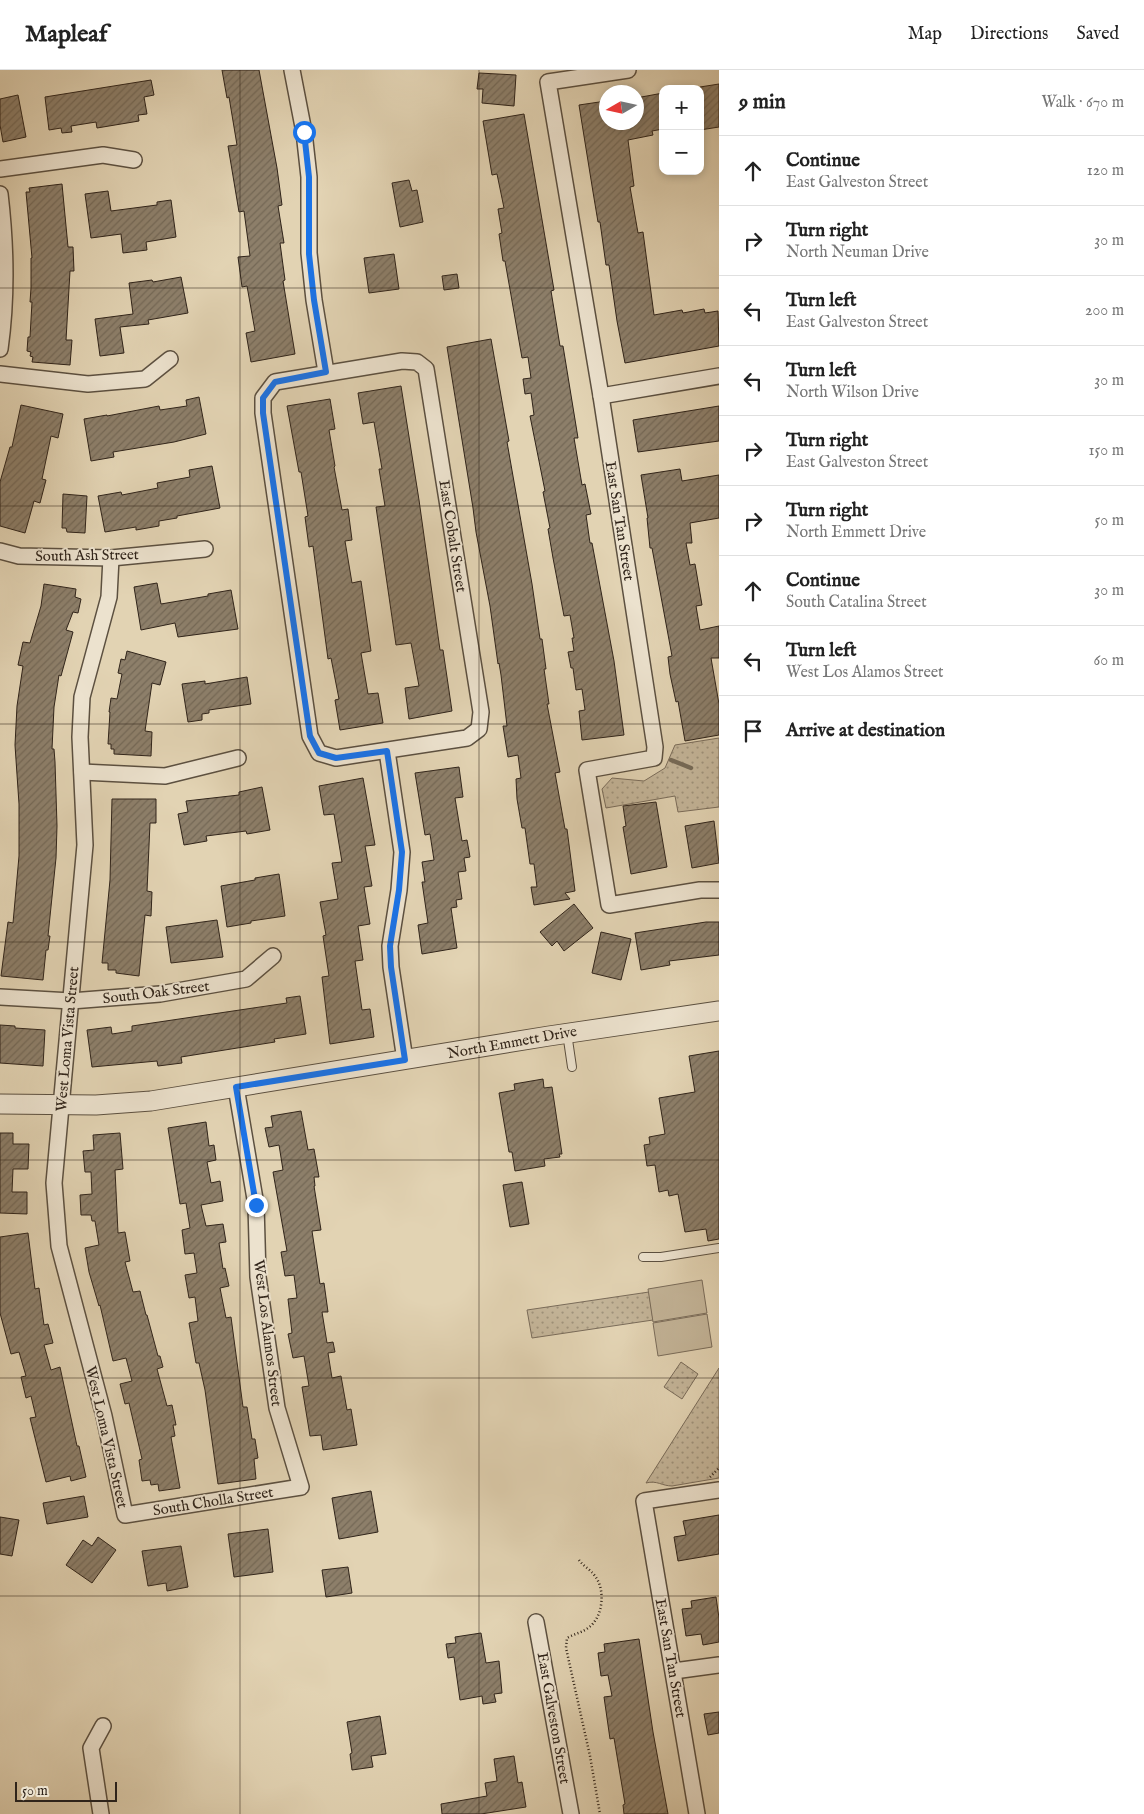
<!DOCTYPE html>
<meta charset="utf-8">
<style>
:root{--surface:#fff;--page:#f6f6f6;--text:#222;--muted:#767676;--line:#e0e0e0}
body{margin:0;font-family:"IM FELL English",serif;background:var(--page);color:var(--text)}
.controls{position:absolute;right:15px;top:15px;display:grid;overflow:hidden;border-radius:10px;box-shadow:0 2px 8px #0003}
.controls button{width:45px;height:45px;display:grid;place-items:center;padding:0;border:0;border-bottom:1px solid var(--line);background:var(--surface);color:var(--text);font:25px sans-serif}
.compass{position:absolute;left:599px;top:15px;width:45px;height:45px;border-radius:50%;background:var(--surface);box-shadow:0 2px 8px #0003;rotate:261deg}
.scale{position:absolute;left:15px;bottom:12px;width:102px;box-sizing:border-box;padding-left:5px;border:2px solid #30241a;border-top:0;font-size:14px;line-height:18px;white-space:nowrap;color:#30241a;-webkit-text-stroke:4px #ece2ce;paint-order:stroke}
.stop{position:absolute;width:15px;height:15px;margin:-11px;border:4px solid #1a73e8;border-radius:50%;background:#fff}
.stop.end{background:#1a73e8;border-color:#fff;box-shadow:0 1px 5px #0008}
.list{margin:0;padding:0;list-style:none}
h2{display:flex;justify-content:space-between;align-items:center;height:65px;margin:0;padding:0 20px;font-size:21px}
h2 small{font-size:16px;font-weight:400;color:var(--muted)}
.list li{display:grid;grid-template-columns:32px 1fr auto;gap:15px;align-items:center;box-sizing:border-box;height:70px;padding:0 20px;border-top:1px solid var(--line)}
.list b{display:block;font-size:19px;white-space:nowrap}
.list p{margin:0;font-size:16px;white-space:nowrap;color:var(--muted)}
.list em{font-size:16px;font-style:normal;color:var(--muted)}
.icon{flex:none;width:28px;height:28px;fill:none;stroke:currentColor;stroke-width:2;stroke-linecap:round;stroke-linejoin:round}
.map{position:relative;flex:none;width:719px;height:1744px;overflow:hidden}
header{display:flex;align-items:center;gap:30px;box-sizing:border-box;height:70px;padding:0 25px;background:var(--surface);border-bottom:1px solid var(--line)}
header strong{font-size:24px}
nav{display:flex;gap:28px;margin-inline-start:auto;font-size:18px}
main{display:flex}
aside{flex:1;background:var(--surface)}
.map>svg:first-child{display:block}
.grass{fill:url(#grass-dots);stroke:#7a6c5a}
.garden{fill:#c4b599;stroke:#7a6c5a}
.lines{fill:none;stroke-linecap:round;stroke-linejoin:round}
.stream{stroke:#766a57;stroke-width:4.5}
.building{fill:url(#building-hatch);stroke:#30241a}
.service-casing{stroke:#5c5040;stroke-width:10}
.minor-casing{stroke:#5c5040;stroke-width:18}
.tertiary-casing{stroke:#5c5040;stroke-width:21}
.path{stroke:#30241a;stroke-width:2.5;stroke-dasharray:1 2.5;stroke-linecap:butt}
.service{stroke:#ece2ce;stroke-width:8}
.minor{stroke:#ece2ce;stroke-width:15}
.tertiary{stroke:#ece2ce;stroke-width:19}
.route{stroke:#1a73e8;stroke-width:6}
.grid{fill:none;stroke:#30241a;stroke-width:1;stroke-opacity:0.55}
.labels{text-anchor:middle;stroke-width:4;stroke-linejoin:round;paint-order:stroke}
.street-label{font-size:15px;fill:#30241a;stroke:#ece2ce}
</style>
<header>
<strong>Mapleaf</strong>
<nav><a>Map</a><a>Directions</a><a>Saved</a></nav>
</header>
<main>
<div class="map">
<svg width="719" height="1744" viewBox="0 0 719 1744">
<defs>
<pattern id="grass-dots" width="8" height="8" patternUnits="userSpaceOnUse" patternTransform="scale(1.25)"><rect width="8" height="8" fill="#c4b599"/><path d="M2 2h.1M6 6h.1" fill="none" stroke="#a0937c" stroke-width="1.8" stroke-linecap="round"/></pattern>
<pattern id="building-hatch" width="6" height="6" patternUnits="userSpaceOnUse" patternTransform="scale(1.25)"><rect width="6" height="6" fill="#8d7f6a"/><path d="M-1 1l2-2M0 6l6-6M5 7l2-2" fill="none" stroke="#746856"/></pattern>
</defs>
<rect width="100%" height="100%" fill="#e2d3b3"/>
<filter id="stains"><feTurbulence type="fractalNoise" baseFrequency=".004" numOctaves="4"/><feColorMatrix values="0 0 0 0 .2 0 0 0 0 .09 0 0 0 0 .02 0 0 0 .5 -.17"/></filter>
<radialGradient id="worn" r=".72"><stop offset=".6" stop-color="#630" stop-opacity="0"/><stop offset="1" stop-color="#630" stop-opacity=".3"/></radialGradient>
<g class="grass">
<polygon points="719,668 719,737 678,742 675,726 606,738 602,719 612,708 644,711 665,698 675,675"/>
<polygon points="649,1222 653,1250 532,1268 527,1240"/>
<polygon points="681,1292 698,1304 682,1329 664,1317"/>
<path d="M719,1298V1408L672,1416C662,1416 657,1410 646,1413Z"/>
</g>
<g class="garden">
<polygon points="702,1210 707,1243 653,1252 648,1219"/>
<polygon points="707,1244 712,1277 658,1286 653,1253"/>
</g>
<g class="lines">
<polyline class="stream" points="671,690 691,698"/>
</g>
<g class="building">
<polygon points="222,0 259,0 277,98 282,135 278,136 284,173 280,173 285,210 283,211 295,284 251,292 246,263 255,261 247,216 242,217 238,187 250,186 244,141 239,142 228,76 237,75 229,27 227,28"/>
<polygon points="479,3 516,5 514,36 482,33 483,19 477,19"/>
<polygon points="151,10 154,25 144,27 147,44 138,45 139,51 97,58 96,52 71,56 72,62 62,63 61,58 49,60 45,27"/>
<polygon points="719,14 719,57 700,60 700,17"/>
<polygon points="663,23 663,59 652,61 653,65 628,70 634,116 630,117 638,163 643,162 654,245 682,240 683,243 704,239 705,243 718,241 719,276 625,293 617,251 609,195 606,195 600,152 598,152 593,122 579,35 606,31 606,52 636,52 636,28"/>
<polygon points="18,25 26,67 3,72 0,55 0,29"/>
<polygon points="524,44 554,220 551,221 560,276 563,276 578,368 574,368 582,415 585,414 591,444 586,445 590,473 592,473 614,591 624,665 582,670 579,641 585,640 582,619 576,620 573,598 571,598 568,582 574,581 572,568 574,568 570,545 564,546 553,488 548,459 550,458 543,422 545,421 530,346 534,345 531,323 525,324 523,309 531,308 528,287 522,288 505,191 503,191 499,164 502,163 498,139 504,138 497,104 492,105 483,51"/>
<polygon points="409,110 412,121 417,120 423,152 400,157 392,113"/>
<polygon points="62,114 68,177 73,177 74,201 70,201 66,270 72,270 70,295 32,292 33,287 30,286 31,282 27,281 28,267 30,267 32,232 30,232 31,218 31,188 32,188 26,122 30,122 29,118"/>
<polygon points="108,121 111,141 157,135 157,132 171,130 176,167 146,172 147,180 123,183 121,164 91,168 85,124"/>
<polygon points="394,184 399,219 369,223 364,188"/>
<polygon points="457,204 459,218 444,220 442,206"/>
<polygon points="181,207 188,243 148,250 149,254 120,257 124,283 100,286 95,249 133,244 129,213 152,210 153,212"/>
<polygon points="491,269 509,371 507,372 532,514 540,569 542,569 546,599 544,599 549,634 547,634 560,702 555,703 565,759 567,759 575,821 565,823 570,829 534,835 531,817 537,817 534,794 530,794 525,758 522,758 517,729 516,709 521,708 518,685 508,687 503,656 507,656 501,605 499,593 498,594 490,536 476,462 473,438 447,277"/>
<polygon points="401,316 419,430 440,580 443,580 452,641 409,649 405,618 419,616 411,573 396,575 376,437 385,436 379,399 382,399 374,352 363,354 358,323"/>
<polygon points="199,327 206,364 174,372 113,382 114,387 91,391 84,349 107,345 107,346 159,336 160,340 187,336 186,330"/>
<polygon points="330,329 335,359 329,360 335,396 334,397 342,440 348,439 352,470 345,471 352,513 361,511 371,581 361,583 368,624 378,623 383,653 340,660 335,630 339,629 331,588 328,589 313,476 309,477 305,447 308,446 301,402 299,402 287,336"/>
<polygon points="21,335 63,344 58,368 51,366 42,409 46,410 40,433 34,431 25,463 0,456 0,412 10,377 12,377"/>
<polygon points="719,336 719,371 638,382 633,350"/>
<polygon points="212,396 220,438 177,446 177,448 159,451 159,456 136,460 136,457 105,462 98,426 121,422 122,425 158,418 157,413 190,407 189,400"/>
<polygon points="680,399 682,411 719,405 719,448 690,453 692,473 686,473 690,495 695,494 702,535 696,536 700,560 719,556 719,588 711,588 719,634 719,665 685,671 678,631 676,632 670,604 668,587 672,586 652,478 650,478 647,448 648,448 641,405"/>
<polygon points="63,424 87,426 85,463 67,462 66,458 62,458"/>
<polygon points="157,513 161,534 208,526 208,524 231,520 238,559 178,567 175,553 141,560 134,517"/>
<polygon points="44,514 76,519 75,527 81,529 78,543 73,542 66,560 73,562 61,606 59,605 54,637 52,679 54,679 55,692 57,756 56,788 48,866 50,866 48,880 46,880 43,910 1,906 8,852 13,853 19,786 19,734 15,675 17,636 23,596 18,595 23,572 30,573 41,536"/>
<polygon points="127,581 166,592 160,615 152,613 145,661 152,662 151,686 114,684 114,679 111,679 111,674 108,674 110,642 109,642 111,628 117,629 122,604 118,603 121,589 125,590"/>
<polygon points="247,607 251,634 209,640 209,643 202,644 202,650 188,652 182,614 205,611 205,614"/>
<polygon points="459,697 463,727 455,728 462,771 467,770 470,787 464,788 466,801 458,802 462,829 456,830 457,837 451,838 457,878 422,884 418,855 428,853 422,812 425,812 422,792 434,790 430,764 425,765 415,703"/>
<polygon points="363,708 375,775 365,776 372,816 364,817 370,854 358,856 363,890 355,891 362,940 370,939 374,967 330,974 322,907 329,906 323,866 326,865 320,832 338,829 332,793 342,792 334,744 324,745 319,716"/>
<polygon points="262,717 270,760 247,764 246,761 206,766 207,771 184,775 178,744 188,742 186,731 239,725 239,722"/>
<polygon points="112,729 156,729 156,753 150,753 147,821 152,822 151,846 145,845 139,906 116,903 116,900 108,900 108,893 102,893 110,810"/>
<polygon points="656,732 667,797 631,804 623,757 626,756 623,736"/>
<polygon points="714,751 719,793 692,798 685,756"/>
<polygon points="279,804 285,846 251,851 251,853 227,857 221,816 255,810 255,808"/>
<polygon points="574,834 593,858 564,881 557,871 552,876 540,862"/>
<polygon points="217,850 223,887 171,893 166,857"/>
<polygon points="706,852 719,852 719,885 669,891 670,895 641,900 635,863"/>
<polygon points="601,862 631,869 621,910 592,903"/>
<polygon points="300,926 306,964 274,969 275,972 181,987 182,993 158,996 157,991 92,997 87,960 111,957 112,964 132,961 132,956 287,933 286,928"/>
<polygon points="0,955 15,956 15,958 45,960 43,996 0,993"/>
<polygon points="719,981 719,1169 708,1171 706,1159 685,1162 678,1124 669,1126 668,1120 659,1122 655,1095 647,1096 644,1075 650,1074 649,1067 665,1064 659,1028 695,1022 689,986"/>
<polygon points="543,1009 544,1018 552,1017 562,1084 559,1084 560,1087 544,1089 545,1096 515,1101 512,1082 509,1082 499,1023 515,1020 514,1014"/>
<polygon points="301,1041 308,1080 314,1079 319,1107 314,1107 315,1116 314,1116 321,1160 312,1161 320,1214 324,1213 328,1242 322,1242 327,1273 333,1272 335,1282 328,1283 332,1308 341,1306 347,1340 351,1339 357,1375 323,1380 321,1365 310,1366 302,1317 309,1316 304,1286 293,1288 288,1264 292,1263 288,1229 297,1228 294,1205 285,1206 281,1182 287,1181 273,1102 283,1100 279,1075 269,1077 265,1058 273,1057 271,1046"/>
<polygon points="206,1052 209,1076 214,1075 216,1090 207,1092 211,1113 220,1111 223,1131 201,1135 206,1156 223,1154 226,1172 219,1173 223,1199 225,1198 229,1216 220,1218 226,1248 231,1247 243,1337 247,1337 252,1369 255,1369 258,1388 254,1389 256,1409 218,1414 205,1320 199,1293 196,1293 189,1253 198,1251 195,1227 189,1228 185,1205 197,1203 194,1183 185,1184 182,1160 190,1158 186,1133 180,1134 168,1058"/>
<polygon points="0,1063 13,1063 13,1074 29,1074 28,1099 13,1099 12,1122 27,1122 27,1144 0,1143"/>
<polygon points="120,1063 123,1099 115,1100 118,1163 125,1162 130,1191 125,1192 133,1222 140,1221 146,1245 147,1245 158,1286 160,1286 163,1297 157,1299 167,1336 172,1335 176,1355 173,1355 175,1366 171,1367 180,1418 159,1421 158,1414 151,1415 150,1410 142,1411 139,1390 142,1389 129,1333 125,1334 120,1314 132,1311 126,1288 113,1291 100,1235 99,1236 89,1202 85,1178 99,1175 95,1151 92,1151 91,1145 81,1145 80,1125 92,1124 91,1102 85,1102 83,1081 94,1080 93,1065"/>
<polygon points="522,1112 529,1154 510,1157 503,1115"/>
<polygon points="28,1163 35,1219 39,1218 44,1255 48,1254 53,1273 44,1275 51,1300 60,1297 77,1376 79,1376 86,1407 71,1411 70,1406 46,1412 30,1348 36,1347 31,1326 26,1328 21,1307 26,1306 19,1282 11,1284 0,1243 0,1167"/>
<polygon points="371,1421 378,1462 339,1469 332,1428"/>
<polygon points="84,1426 88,1447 47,1454 43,1433"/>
<polygon points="719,1445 719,1484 678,1491 674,1467 686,1465 683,1451"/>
<polygon points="0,1447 19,1450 12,1486 0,1484"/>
<polygon points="268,1459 273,1502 234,1507 228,1464"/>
<polygon points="98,1467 116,1480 92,1513 66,1495 83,1470 92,1476"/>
<polygon points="181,1476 188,1517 167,1521 166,1513 148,1516 142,1481"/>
<polygon points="348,1497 352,1523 326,1527 322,1500"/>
<polygon points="716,1527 719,1548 719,1572 703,1575 701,1564 686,1566 682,1539 692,1538 691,1531"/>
<polygon points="481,1563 486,1593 499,1591 502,1623 494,1624 496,1632 483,1634 482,1626 460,1630 454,1587 448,1588 446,1574 456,1573 455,1567"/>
<polygon points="639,1569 653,1662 668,1744 624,1744 623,1735 625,1734 614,1668 610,1669 604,1627 612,1626 608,1605 601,1606 598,1583 605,1582 604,1574"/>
<polygon points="719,1642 719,1663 708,1665 704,1644"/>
<polygon points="380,1646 386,1684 371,1686 373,1697 352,1700 350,1684 352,1683 347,1652"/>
<polygon points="514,1686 518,1713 522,1712 526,1737 481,1744 442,1744 441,1734 487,1726 485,1713 497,1711 494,1689"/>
</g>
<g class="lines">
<g class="service-casing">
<g id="service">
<polyline points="567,963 572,997"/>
<polyline points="643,1187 661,1187 719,1178"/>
</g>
</g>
<g class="minor-casing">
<g id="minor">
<polyline points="292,0 304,62 309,107 309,183 314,230 326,302"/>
<polyline points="628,0 548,12 601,326 655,677 654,688 587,700 609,835 700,820 719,820"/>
<polyline points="0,99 103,85 134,90"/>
<path d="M0,124C6,175 7,229 0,279"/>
<polygon points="402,291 417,292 426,299 481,642 479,659 467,668 336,688 319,683 310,666 263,343 263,328 275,312"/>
<polyline points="0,304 88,314 145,309 170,289"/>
<polyline points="601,326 719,306"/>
<polyline points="0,481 19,486 111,488 205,479"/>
<polyline points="111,488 109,527 82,627 80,667 85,775 54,1113 59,1176 104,1346 125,1445 301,1417 277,1338 258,1207 256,1135 236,1017"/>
<polyline points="387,681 402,782 399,820 390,876 391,897 405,990"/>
<polyline points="82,702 165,706 238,688"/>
<polyline points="0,927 71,931 160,924 246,909 273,886"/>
<polyline points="536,1552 571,1744"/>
<polyline points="674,1601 719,1595"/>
<polyline points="101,1744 91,1678 103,1656"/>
<polyline points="697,1744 644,1431 719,1420"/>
</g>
</g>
<g class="tertiary-casing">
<polyline id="tertiary" points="0,1034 96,1035 151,1031 549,966 719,941"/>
</g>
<g class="path">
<polyline points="710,1407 719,1398"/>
<path d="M579,1490C583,1496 590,1499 595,1506C606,1520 603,1548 588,1558C581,1563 574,1564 567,1568L566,1578L590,1686L600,1744"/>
</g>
<use href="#service" class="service"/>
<use href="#minor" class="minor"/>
<use href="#tertiary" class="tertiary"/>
</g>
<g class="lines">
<polyline class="route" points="256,1135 236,1017 405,990 391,897 390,876 399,820 402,782 387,681 336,688 319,683 310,666 263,343 263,328 275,312 326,302 314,230 309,184 309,107 304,62"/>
</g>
<path class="grid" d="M240,0V1744M479,0V1744M0,218H719M0,436H719M0,654H719M0,872H719M0,1090H719M0,1308H719M0,1526H719"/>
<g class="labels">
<g class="street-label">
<text transform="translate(620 451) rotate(81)" y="5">East San Tan Street</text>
<text transform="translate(453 466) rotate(81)" y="5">East Cobalt Street</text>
<text transform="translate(87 485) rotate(-1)" y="5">South Ash Street</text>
<text transform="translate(156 922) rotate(-7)" y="5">South Oak Street</text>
<text transform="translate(67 969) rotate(-85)" y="5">West Loma Vista Street</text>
<text transform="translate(512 972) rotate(-10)" y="5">North Emmett Drive</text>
<text transform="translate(268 1263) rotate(83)" y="5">West Los Alamos Street</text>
<text transform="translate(107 1367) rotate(77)" y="5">West Loma Vista Street</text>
<text transform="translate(213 1431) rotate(-9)" y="5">South Cholla Street</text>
<text transform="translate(671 1588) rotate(80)" y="5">East San Tan Street</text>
<text transform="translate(554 1648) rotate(80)" y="5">East Galveston Street</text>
</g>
</g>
<rect width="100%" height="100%" filter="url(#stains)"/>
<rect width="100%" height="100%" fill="url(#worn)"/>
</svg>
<div class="controls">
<button>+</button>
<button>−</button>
</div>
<svg class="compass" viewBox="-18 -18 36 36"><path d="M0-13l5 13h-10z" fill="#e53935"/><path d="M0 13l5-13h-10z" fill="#767676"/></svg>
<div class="scale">50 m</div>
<div class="stop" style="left:304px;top:62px"></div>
<div class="stop end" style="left:256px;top:1135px"></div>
</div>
<aside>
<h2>9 min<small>Walk · 670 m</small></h2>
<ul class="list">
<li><svg class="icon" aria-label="ahead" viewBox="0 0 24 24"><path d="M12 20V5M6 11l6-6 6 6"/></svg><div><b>Continue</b><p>East Galveston Street</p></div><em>120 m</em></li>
<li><svg class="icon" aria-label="right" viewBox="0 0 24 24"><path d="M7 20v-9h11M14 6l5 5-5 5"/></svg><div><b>Turn right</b><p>North Neuman Drive</p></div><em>30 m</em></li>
<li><svg class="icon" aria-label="left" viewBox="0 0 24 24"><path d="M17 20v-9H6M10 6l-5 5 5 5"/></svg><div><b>Turn left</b><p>East Galveston Street</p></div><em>200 m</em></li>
<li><svg class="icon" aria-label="left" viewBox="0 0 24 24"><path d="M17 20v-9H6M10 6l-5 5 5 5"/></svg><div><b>Turn left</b><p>North Wilson Drive</p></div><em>30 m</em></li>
<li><svg class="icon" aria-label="right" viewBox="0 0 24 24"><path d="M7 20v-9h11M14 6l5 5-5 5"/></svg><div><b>Turn right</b><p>East Galveston Street</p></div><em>150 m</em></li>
<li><svg class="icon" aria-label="right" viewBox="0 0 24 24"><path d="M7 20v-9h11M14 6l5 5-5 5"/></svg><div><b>Turn right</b><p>North Emmett Drive</p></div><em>50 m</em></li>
<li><svg class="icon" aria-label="ahead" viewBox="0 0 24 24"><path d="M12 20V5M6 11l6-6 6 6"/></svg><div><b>Continue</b><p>South Catalina Street</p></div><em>30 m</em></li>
<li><svg class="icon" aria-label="left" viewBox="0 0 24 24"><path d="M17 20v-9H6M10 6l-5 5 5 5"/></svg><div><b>Turn left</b><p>West Los Alamos Street</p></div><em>60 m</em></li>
<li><svg class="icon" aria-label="arrive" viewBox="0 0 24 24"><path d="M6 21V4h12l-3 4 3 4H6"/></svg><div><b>Arrive at destination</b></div></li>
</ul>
</aside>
</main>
